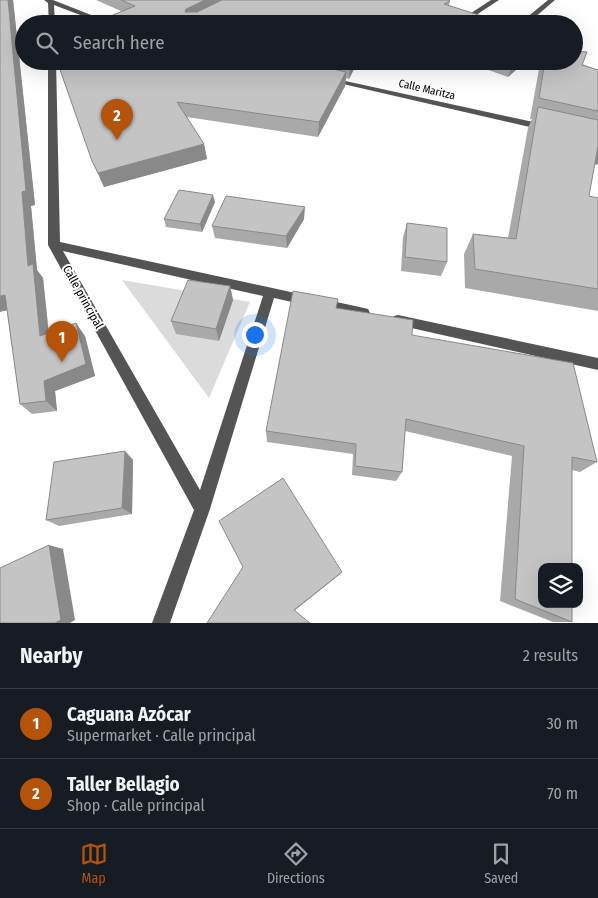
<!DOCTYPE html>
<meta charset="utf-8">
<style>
:root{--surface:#171b24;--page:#242831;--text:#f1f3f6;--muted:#9ea1a6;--line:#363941;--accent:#b45309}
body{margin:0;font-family:"Fira Sans Condensed",sans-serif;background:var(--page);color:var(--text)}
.controls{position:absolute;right:15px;bottom:15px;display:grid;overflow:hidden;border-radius:10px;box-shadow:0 5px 20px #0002}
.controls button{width:45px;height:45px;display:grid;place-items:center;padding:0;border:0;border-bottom:1px solid var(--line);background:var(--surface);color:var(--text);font:25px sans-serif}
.you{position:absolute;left:254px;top:334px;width:18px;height:18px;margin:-12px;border:4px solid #fff;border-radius:50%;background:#1a73e8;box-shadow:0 0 0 8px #1a73e833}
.badge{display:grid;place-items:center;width:32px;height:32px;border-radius:50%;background:var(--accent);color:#fff;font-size:16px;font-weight:700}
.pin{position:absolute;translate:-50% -41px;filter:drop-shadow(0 1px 2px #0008)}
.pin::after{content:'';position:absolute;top:26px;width:18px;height:15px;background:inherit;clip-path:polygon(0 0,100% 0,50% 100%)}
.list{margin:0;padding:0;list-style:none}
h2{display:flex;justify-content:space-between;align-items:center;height:65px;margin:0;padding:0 20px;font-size:21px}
h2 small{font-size:16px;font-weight:400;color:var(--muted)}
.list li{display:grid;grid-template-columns:32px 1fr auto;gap:15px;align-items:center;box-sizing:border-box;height:70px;padding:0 20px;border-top:1px solid var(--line)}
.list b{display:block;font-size:19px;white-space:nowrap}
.list p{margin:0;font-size:16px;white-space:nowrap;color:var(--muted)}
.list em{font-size:16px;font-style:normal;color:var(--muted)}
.icon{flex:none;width:28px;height:28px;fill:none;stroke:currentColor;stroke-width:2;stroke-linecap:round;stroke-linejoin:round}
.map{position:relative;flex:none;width:598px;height:623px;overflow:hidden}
.search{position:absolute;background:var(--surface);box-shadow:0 5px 20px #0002;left:15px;right:15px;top:15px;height:55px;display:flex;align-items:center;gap:12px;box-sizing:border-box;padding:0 18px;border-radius:28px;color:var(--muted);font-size:19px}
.sheet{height:205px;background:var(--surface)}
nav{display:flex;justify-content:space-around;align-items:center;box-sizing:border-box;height:70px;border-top:1px solid var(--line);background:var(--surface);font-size:14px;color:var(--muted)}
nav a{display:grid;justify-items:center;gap:2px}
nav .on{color:var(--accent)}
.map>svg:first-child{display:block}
.green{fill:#dbdbdb}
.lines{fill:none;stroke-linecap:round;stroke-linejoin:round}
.minor{fill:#545454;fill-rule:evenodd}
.wall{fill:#a9a9a9}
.shaded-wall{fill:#898989}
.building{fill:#c4c4c4;stroke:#898989}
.labels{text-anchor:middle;stroke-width:4;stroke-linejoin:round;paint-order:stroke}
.far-street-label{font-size:11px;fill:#000;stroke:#fff}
.street-label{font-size:12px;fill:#000;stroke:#fff}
</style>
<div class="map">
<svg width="598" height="623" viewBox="0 0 598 623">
<rect width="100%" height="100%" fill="#fff"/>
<polygon class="green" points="122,280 250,302 209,398"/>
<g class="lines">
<g class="minor">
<polygon points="44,0 53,0 114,24 104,24 54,5 55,24 49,24 48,3"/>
<polygon points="491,0 499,0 473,17 473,24 467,24 468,15"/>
<polygon points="548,0 555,0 527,24 519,24"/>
<path d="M48,61H56L60,242L364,308L368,309L370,313L368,317L364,318L274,298L210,509L170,623H152L194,510L48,245ZM63,251L263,296L200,490Z"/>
<polygon points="327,77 547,125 551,128 547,131 330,81 327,81"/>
<polygon points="398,315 598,358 598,370 398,325 394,324 392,320 394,316"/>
</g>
</g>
<g class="wall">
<polygon points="0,0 13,0 35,205 31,206 37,270 43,278 49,333 85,336 95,376 55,391 57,411 32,414 20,404 7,310"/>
<polygon points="96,0 448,0 450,1 449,5 121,11"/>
<polygon points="57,61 358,61 349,79 346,78 345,86 318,137 187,117 204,144 207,159 104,187 92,161"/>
<polygon points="463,61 526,61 508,77"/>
<polygon points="542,61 574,61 598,70 598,164 594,165 589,196 598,198 598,311 465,288 464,254 473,234 508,238 528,128 532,119 530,119 539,69"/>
<polygon points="215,202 202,232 166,227 164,219"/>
<polygon points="304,219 287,248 215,238 212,226"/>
<polygon points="407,223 447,262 441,276 401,271 403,237"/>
<polygon points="230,286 233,300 219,341 176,334 171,321"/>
<polygon points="336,308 412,335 597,462 580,472 572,470 572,622 553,622 500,601 512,456 405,431 402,472 396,481 352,475 353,454 267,442 266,431"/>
<polygon points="125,451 133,460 132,514 59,526 46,520"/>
</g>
<g class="shaded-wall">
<polygon points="8,0 13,0 35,205 31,206 37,270 43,278 50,348 40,336 28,266 22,192"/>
<polygon points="205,0 234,0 188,22 185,12 186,9"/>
<polygon points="352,61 358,61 349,79 350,65"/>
<polygon points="515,61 526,61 508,77 513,63"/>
<polygon points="346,72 345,86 318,137 319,122"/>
<polygon points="204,144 207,159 104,187 98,173"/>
<polygon points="598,146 598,164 585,167"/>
<polygon points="213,195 215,202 202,232 200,224"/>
<polygon points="305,207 304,219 287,248 286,236"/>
<polygon points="230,286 233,300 219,341 216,329"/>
<polygon points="5,295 16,308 0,312 0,296"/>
<polygon points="76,323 85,336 95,376 55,391 57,411 46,401 44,381"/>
<polygon points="125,451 133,460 132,514 122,508"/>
<polygon points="49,545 63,549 75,620 70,623 55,623"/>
<polygon points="342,572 339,575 294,611 294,610"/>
</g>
<g class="building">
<polygon points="0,0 8,0 26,191 22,192 28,266 33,264 40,336 76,323 86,364 44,381 46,401 20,404 5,295 0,296"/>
<polygon points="121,0 205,0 186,9 185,12 197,12 222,0 448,0 450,1 444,4 507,24 91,24 135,6"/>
<polygon points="574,51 587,52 582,65 598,70 598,111 539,98 545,61 574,61"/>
<polygon points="57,61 300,61 346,72 319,122 177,102 204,144 98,173 92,161"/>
<polygon points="335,61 352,61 350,65"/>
<polygon points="507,61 515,61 513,63"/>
<polygon points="538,107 598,120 598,146 589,196 598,198 598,289 475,269 473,234 516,239"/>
<polygon points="179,190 213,195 200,224 164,219"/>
<polygon points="226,196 305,207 286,236 212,226"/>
<polygon points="407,223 447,228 447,262 405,257"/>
<polygon points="188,280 230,286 216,329 171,321"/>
<polygon points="293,291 338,299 336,308 413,320 412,335 573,363 597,462 572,457 572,567 542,567 542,604 572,604 572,622 515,599 524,446 406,419 402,472 355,466 356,444 266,431"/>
<polygon points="125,451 122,508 46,520 54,462"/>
<polygon points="283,478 342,572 294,610 310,623 207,623 243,567 219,521"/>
<polygon points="49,545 61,620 55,623 0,623 0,568"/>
</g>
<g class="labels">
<g class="far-street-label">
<text transform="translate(427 89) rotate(13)" y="4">Calle Maritza</text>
</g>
<g class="street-label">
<text transform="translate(83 297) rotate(61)" y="4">Calle principal</text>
</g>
</g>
</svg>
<div class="controls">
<button><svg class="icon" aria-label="layers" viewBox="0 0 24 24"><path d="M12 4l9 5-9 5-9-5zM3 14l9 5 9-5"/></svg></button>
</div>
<div class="you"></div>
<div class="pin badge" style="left:62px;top:362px">1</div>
<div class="pin badge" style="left:117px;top:140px">2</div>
<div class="search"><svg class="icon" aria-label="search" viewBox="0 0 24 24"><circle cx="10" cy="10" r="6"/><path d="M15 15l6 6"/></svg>Search here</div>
</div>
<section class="sheet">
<h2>Nearby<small>2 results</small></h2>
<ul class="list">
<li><span class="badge">1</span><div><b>Caguana Azócar</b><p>Supermarket · Calle principal</p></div><em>30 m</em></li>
<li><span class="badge">2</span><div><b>Taller Bellagio</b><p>Shop · Calle principal</p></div><em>70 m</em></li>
</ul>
</section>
<nav>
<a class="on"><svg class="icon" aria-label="map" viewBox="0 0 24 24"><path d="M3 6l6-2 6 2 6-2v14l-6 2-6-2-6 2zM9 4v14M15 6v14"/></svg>Map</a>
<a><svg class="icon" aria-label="directions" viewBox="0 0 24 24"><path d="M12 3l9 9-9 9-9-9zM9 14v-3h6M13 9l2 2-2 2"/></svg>Directions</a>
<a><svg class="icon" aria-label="saved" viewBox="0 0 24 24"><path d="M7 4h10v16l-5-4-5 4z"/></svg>Saved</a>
</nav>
